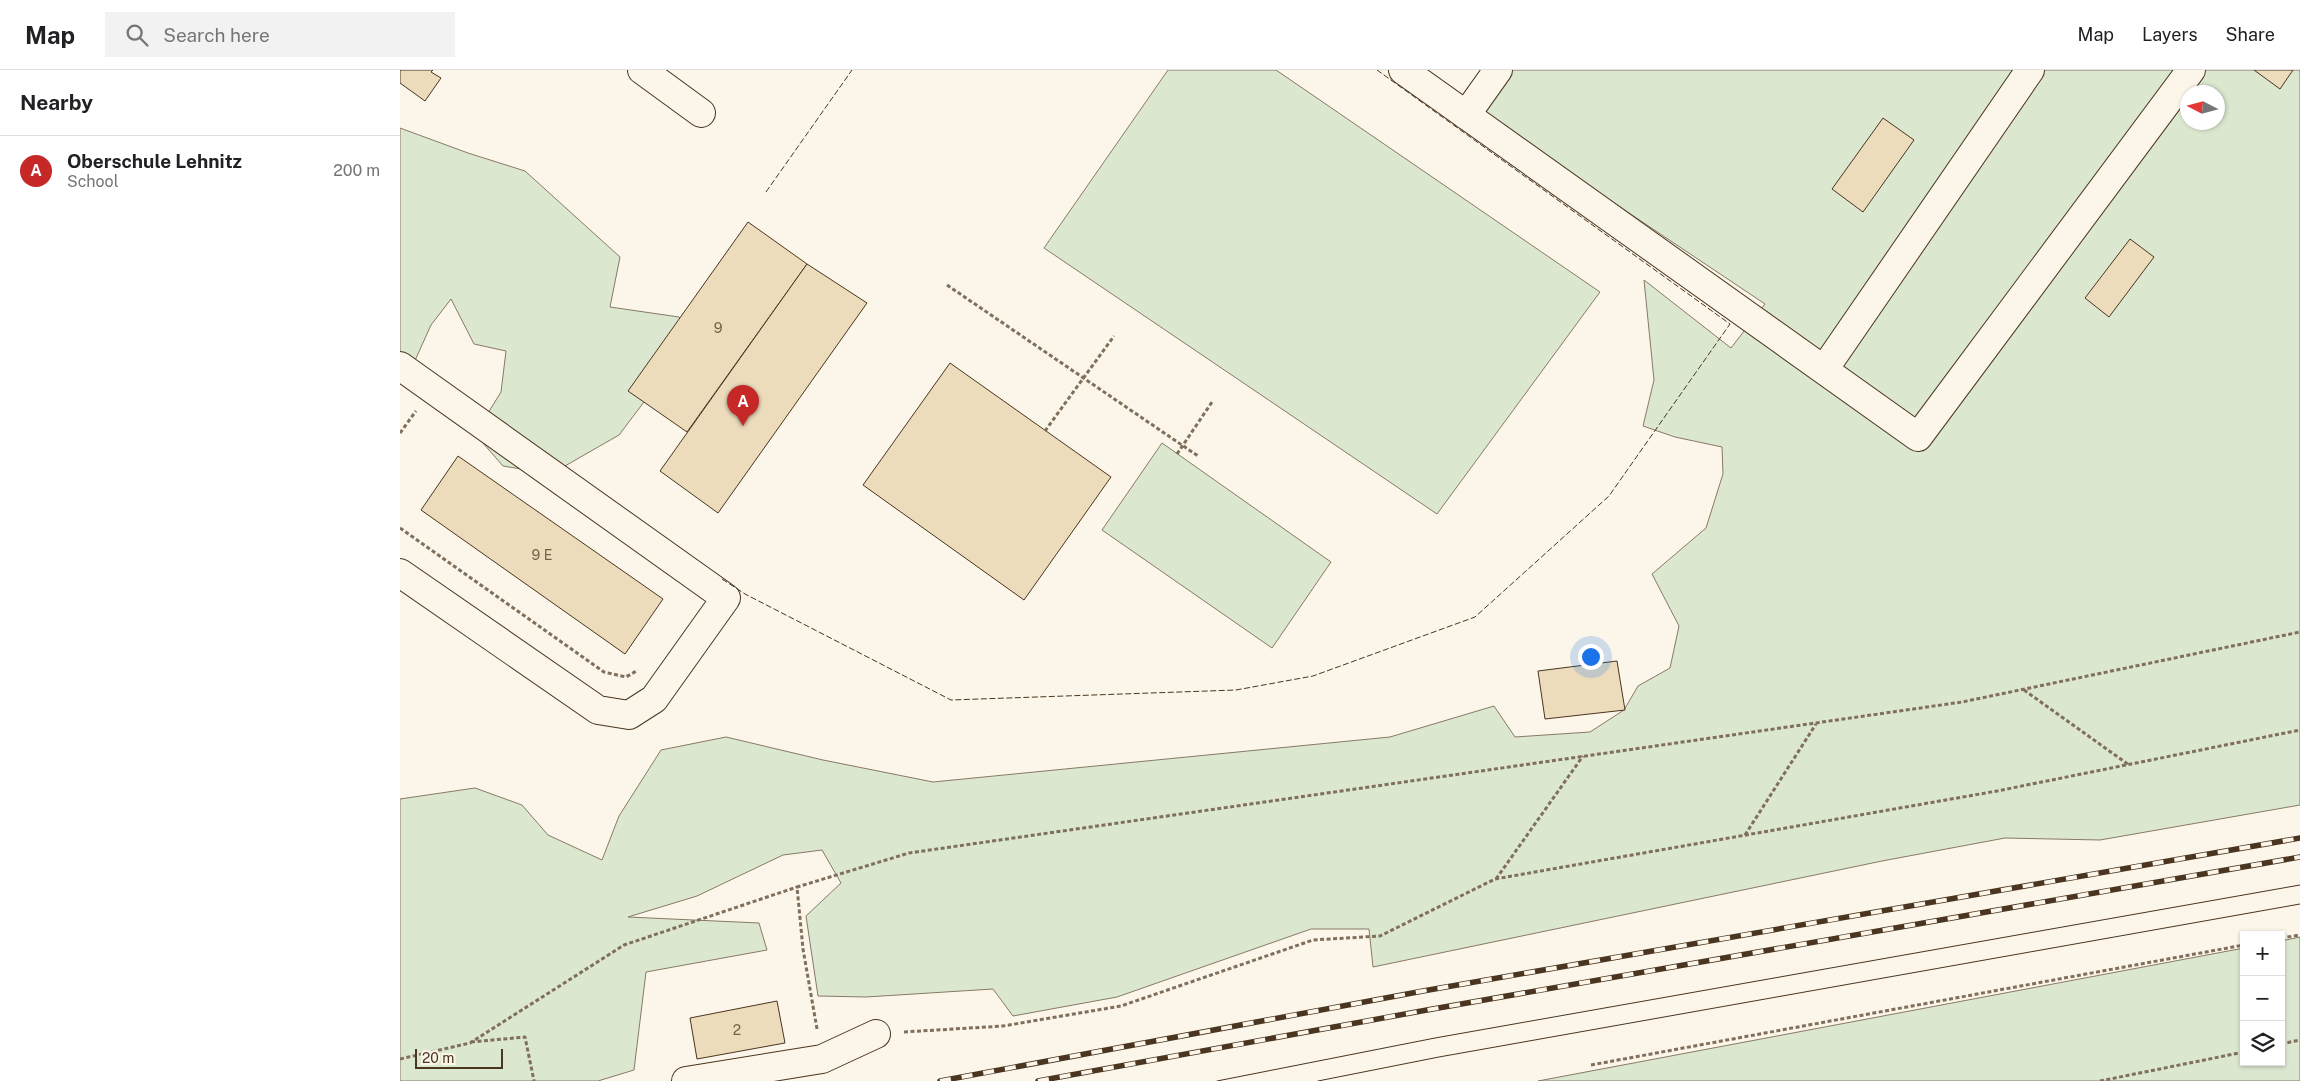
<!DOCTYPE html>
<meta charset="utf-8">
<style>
:root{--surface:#fff;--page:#f2f2f2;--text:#202124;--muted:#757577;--line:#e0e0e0;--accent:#c62828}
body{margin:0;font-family:"Public Sans",sans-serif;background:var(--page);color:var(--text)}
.controls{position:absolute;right:15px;bottom:15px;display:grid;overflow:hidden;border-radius:0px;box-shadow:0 1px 4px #0004}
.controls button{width:45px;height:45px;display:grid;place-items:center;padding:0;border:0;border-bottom:1px solid var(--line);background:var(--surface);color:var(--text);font:25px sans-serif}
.compass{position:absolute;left:1780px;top:15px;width:45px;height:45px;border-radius:50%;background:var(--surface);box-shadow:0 1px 4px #0004;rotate:276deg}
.scale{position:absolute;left:15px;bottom:12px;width:88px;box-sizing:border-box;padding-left:5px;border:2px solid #4a3520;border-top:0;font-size:14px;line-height:18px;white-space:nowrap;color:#4a3520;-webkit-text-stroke:4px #fbf6e9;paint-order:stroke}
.you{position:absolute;left:1190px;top:586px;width:18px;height:18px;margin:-12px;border:4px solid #fff;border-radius:50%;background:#1a73e8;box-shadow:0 0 0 8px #1a73e833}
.badge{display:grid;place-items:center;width:32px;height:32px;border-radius:50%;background:var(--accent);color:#fff;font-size:16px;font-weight:700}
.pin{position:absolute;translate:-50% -41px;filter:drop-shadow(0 1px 2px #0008)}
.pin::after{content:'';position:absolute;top:26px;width:18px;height:15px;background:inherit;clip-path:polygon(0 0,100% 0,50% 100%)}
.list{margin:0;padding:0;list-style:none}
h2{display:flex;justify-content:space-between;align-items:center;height:65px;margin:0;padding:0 20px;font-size:21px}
h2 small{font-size:16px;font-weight:400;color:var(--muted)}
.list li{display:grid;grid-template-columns:32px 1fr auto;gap:15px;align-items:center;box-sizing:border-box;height:70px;padding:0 20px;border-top:1px solid var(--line)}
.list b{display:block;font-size:19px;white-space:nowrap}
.list p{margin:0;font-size:16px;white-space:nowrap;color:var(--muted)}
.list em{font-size:16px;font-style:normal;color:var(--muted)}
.icon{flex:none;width:28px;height:28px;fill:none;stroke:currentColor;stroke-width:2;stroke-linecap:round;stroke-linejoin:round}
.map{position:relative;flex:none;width:1900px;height:1011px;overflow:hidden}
header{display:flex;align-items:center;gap:30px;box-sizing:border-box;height:70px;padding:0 25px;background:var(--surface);border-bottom:1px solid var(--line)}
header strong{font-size:24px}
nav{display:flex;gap:28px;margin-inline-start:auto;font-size:18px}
.search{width:350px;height:45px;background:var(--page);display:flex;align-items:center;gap:12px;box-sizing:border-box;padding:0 18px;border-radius:0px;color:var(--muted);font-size:19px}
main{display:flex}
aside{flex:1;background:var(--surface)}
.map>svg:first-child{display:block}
.green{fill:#dce7d0;stroke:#887966;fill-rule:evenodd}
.building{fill:#ecdcbc;stroke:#4a3520}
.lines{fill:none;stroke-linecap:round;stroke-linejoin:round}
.minor-casing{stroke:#4a3520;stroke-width:30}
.path{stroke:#7f6f5c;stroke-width:3;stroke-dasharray:4 2.5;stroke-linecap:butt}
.minor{stroke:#fbf6e9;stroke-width:28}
.tram{stroke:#4a3520;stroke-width:1}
.rail-casing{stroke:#4a3520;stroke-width:5.5}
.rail{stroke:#fbf6e9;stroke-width:4;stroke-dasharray:11;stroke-linecap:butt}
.fence{stroke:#4a3520;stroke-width:1;stroke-dasharray:6 2.5;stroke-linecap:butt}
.labels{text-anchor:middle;stroke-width:4;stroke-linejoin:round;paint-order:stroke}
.number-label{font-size:14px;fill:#725f47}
</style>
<header>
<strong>Map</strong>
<div class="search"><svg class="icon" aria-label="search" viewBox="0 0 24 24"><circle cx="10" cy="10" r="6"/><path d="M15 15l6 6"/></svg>Search here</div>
<nav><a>Map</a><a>Layers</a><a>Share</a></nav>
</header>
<main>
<aside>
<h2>Nearby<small></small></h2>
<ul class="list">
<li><span class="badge">A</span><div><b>Oberschule Lehnitz</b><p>School</p></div><em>200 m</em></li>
</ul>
</aside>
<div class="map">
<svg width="1900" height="1011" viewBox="0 0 1900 1011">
<rect width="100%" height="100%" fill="#fbf6e9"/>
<g class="green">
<polygon points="768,0 876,0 1200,222 1037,444 644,178"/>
<path d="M1104,0H1900V735L1700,770L1605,768L1482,791L973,897L969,859H911L717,927L613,946L593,919L466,927L418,926L406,846L441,813L422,780L383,785L297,826L228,847L359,853L367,880L246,902L234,1000L198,1011H0V729L75,718L122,735L148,765L202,790L219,746L261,680L326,667L423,690L533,712L990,667L1094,636L1115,667L1190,662L1224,640L1238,616L1270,598L1279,556L1252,504L1306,458L1323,404L1322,377L1275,367L1243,356L1254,310L1244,210L1331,278L1365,234L1075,40ZM1788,22H1818V52H1788Z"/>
<polygon points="0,58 68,83 125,101 220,187 210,237 279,247 294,269 280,315 244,332 219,365 151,404 103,396 75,364 101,322 106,281 74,274 51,229 31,255 8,306 0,301"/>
<polygon points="762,373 931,492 872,578 702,460"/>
<polygon points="1900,867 1900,1011 1138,1011 1844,878 1844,992 1881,992 1881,871"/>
</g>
<g class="building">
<polygon points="0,0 33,0 31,2 41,8 25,31 0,13"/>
<polygon points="1854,0 1893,0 1880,19"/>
<polygon points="1483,48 1514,70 1463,142 1432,119"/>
<polygon points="348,152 407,194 287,362 228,321"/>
<polygon points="1730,169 1754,187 1709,247 1685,228"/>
<polygon points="407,194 467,233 318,443 260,401"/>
<polygon points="550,293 711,407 624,530 463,415"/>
<polygon points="58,386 263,529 225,584 21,440"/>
<polygon points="1217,591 1225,640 1145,649 1138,601"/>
<polygon points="377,931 385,973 297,989 290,948"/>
</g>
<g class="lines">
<g class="minor-casing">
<g id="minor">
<polyline points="242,0 301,43"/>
<polyline points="1003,0 1518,367 1791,0"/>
<polyline points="1066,45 1098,0"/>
<polyline points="0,296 326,528 254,629 229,645 198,640 0,503"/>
<polyline points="1425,298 1630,0"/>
<polyline points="286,1011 422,989 476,964"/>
</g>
</g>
<g class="path">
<polyline points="547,215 798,386"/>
<polyline points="645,361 714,266"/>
<polyline points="0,363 16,341"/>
<polyline points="777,384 812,332"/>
<polyline points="0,458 204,602 226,607 238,600"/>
<polyline points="1624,620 1729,695"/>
<polyline points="1345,765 1416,654"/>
<polyline points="1096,809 1183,686"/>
<polyline points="1881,868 1900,865"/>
<polyline points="417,959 403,879 397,817 509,783 1562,632 1900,562"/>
<polyline points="504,962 603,956 721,936 913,870 980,866 1095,809 1597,721 1900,660"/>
<polyline points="71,972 125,967 134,1011"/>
<polyline points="1881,974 1900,970"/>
<polyline points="0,989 70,973 224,875 397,817"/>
<polyline points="1191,995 1844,875"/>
<polyline points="1700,1011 1844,982"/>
</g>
<use href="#minor" class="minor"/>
<g class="tram">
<polyline points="817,1011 1035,968 1900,815"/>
<polyline points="918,1011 1039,987 1900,834"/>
</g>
<g class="rail-casing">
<g id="rail">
<polyline points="540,1011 1023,921 1900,768"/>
<polyline points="638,1011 1027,940 1900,787"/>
</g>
</g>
<use href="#rail" class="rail"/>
<g class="fence">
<polyline points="366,122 452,0"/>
<polyline points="322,509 345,524 551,630 836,620 913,606 1075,547 1209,426 1330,254 977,0"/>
</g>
</g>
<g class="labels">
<g class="number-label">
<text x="318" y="263">9</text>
<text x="142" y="490">9 E</text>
<text x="337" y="965">2</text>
</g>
</g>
</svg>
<div class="controls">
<button>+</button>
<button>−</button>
<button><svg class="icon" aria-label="layers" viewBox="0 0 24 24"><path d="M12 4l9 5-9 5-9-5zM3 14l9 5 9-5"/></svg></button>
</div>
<svg class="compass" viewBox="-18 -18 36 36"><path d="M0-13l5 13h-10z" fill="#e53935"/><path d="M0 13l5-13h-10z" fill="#757577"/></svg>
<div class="scale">20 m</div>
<div class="you"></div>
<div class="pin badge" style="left:343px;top:356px">A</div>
</div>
</main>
